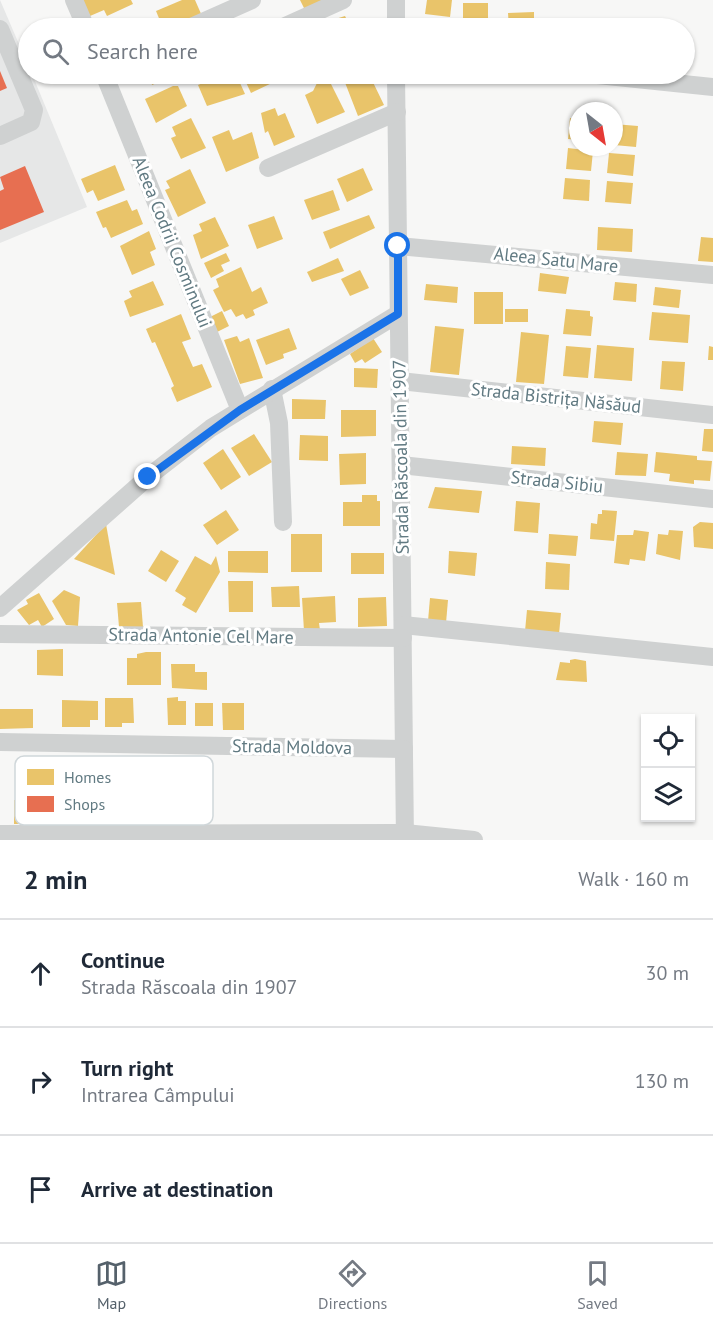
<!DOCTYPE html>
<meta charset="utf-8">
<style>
:root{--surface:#fff;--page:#f2f2f3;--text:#1f2937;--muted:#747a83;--line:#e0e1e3;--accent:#55616b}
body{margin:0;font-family:"PT Sans",sans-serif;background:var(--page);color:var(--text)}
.controls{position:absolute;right:18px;bottom:18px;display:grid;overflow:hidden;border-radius:0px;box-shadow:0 2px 4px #0004}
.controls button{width:54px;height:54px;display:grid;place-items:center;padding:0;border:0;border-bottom:2px solid var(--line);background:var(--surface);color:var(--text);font:30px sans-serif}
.compass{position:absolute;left:569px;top:102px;width:54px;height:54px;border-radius:50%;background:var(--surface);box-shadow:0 2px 4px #0004;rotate:149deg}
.stop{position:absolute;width:18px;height:18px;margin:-14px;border:4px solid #1a73e8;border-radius:50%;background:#fff}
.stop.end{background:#1a73e8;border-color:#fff;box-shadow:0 2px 6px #0008}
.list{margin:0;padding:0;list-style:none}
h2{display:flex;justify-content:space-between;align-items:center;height:78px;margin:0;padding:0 24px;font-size:26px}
h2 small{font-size:20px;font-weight:400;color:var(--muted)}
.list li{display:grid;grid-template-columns:39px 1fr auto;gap:18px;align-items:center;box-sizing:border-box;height:108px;padding:0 24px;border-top:2px solid var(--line)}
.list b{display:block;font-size:22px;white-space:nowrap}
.list p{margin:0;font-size:20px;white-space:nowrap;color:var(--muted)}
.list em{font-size:20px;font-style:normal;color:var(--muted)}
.icon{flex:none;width:33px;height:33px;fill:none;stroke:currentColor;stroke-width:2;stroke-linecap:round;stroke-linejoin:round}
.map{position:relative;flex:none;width:713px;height:840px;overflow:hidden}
.search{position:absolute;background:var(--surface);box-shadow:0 2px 4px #0004;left:18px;right:18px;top:18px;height:66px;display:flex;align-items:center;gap:15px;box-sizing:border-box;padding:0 21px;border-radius:33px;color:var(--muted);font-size:22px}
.sheet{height:402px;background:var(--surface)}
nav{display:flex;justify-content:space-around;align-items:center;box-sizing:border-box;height:84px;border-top:2px solid var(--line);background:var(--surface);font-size:16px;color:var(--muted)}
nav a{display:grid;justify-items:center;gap:3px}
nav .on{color:var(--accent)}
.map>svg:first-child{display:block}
.built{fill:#e6e7e7}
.homes{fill:#e9c46a}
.shops{fill:#e76f51}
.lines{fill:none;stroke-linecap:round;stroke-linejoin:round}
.minor{stroke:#cfd1d1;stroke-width:18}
.route{stroke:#1a73e8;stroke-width:8}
.labels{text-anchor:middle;stroke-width:6;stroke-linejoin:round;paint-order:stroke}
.street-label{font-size:18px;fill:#617a82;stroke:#fff}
.key{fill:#fff;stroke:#d0d7da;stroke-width:1.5}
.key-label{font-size:16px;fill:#617a82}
</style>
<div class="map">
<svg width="713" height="840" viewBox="0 0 713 840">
<rect width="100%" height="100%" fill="#f7f7f6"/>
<polygon class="built" points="0,0 28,65 28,74 32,74 87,207 0,243"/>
<g class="homes">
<polygon points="82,0 131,0 133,4 107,16 104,10 90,16"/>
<polygon points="182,0 195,0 202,16 177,28 163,28 156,11"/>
<polygon points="300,0 326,0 305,10"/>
<polygon points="427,0 452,0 450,17 425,14"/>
<rect x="463" y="3" width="25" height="25"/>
<polygon points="534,12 534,28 509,28 508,13"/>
<polygon points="345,16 351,28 329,28 326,22"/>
<polygon points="428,20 451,23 451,28 427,28"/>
<polygon points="145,21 145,23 151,21 154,28 128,28"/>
<polygon points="140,74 179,74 152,85 151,80 144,83"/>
<polygon points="236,74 245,94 207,106 198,85 222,75 224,78"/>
<polygon points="248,74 268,74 272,83 251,93 243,76"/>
<polygon points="274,74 293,74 276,80"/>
<polygon points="352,74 369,74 384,105 358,116 344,80 353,76"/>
<polygon points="329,80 345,112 317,124 305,95 313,91 318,81"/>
<polygon points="173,86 178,86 187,106 156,123 145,99"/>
<polygon points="275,108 278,116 285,113 295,137 274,146 268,131 265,133 261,113"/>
<polygon points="191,118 206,148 181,159 171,138 176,136 172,127"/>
<polygon points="570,118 578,119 578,140 568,139"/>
<polygon points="614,124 638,126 636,147 614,145"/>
<polygon points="229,130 233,140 252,132 259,158 226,172 212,137"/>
<polygon points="568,148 593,151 591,171 566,169"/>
<polygon points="609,153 635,155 633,176 607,173"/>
<polygon points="115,165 125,190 98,201 93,190 87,193 81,179"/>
<polygon points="363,168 373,190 347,202 337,179"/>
<polygon points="190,169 206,203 178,217 165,190 170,188 166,181"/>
<polygon points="565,178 590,180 589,201 563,199"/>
<polygon points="607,181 633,183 631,204 605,202"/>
<polygon points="333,190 340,210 312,220 304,200"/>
<polygon points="127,200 132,211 137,209 143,224 111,238 106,227 103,228 96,212"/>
<polygon points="369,215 375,228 330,249 323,232"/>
<polygon points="274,216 283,239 257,249 248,225"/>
<polygon points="215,217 229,246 201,259 193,235 202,231 199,224"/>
<polygon points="598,227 633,229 632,252 597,250"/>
<polygon points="149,231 156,249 150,252 155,265 132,275 120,246"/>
<polygon points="701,237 713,238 713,262 698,261"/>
<polygon points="226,253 230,261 221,265 224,271 211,278 204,263"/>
<polygon points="338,258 344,271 312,282 307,272"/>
<polygon points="241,267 252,292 261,287 268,303 253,310 255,315 246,319 243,314 236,317 231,309 224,312 213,290 219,287 216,279"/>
<polygon points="360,270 369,288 350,296 341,279"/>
<polygon points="540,273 569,277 566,294 538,291"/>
<polygon points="153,281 164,305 130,317 124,301 132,297 129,291"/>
<polygon points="615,282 637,284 636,302 613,300"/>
<polygon points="426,284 458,287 457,303 424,300"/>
<polygon points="655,287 681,290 679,308 653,305"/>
<rect x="474" y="292" width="29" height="32"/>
<rect x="505" y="309" width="23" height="13"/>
<polygon points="566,309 590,311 590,316 593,317 591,336 563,334"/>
<polygon points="222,311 229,326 217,332 210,317"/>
<polygon points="652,312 690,315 688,343 649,340"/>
<polygon points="181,314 191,339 182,342 193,367 202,364 212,387 177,402 171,388 174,386 155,342 152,343 146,329"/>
<polygon points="435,326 464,329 459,375 430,372"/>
<polygon points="289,328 297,349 283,354 284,358 266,365 256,340"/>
<polygon points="521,332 549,335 544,384 516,382"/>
<polygon points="237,336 240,342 249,338 263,378 240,384 224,340"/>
<polygon points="373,338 382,352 365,363 362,359 355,363 350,354"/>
<polygon points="597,345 634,348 632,381 594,378"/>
<polygon points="566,346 591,348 588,378 563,376"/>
<polygon points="709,346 713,347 713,360 708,360"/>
<polygon points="662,361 685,362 683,391 660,389"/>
<polygon points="354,368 378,369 377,388 354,387"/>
<polygon points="292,399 326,400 325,419 292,419"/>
<polygon points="341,410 376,410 376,436 341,437"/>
<polygon points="594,421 623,423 621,445 592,442"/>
<polygon points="704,429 713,429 713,452 702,451"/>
<polygon points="254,434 272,462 249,476 231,448"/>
<polygon points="300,435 328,436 328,461 299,460"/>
<polygon points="512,446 546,448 545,466 511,464"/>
<polygon points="223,449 241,477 221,490 203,463"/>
<polygon points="617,452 648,454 646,476 615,475"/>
<polygon points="656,452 697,456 697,460 712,461 710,481 694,480 694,484 669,481 670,474 654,472"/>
<polygon points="366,453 366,484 340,485 339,454"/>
<polygon points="435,487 482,491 479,513 428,508"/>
<polygon points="362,495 377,495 377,501 380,501 380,526 343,526 343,502 362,502"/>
<polygon points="516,501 540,503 538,533 514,531"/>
<polygon points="226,510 239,530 217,545 203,525"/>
<polygon points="602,510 617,511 614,541 590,539 591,523 597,524 598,514 602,514"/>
<polygon points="700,522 713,523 713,549 694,547 693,527"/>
<polygon points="106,524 115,575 74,559"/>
<polygon points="634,530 649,532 645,561 630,559 629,565 614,563 617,535 633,535"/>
<polygon points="669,530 683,531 680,560 656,554 658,534 668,535"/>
<rect x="291" y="534" width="31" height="38"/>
<polygon points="549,534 578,536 576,556 548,554"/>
<polygon points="161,550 179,561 166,582 148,571"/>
<polygon points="228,551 268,551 268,573 228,572"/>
<polygon points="449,551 477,553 475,576 448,573"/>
<rect x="351" y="553" width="33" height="21"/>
<polygon points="195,556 211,565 216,556 220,572 196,613 182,605 186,598 175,591"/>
<polygon points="546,562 570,564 569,590 545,589"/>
<polygon points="228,581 253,581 253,612 229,612"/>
<polygon points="299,586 300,607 272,607 271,587"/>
<polygon points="64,590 80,597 78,626 66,625 52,601"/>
<polygon points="39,593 54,619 42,627 38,620 29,625 17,610 28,604 26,600"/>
<polygon points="335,596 336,622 319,623 320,630 304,631 302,598"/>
<polygon points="386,597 387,626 358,627 358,598"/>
<polygon points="430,598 448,600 446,623 428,621"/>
<polygon points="141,602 143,627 119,627 117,603"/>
<polygon points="527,610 561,613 559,634 525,631"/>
<polygon points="63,649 63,676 37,675 37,650"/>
<polygon points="146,652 161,652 161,685 127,685 127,658 137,658 137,654"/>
<polygon points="575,659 586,661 587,682 556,680 560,662 570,663 570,660"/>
<polygon points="171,664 195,664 195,672 207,672 207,690 172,688"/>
<polygon points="178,697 178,701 186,701 186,725 168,725 167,698"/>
<polygon points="105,698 133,698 134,723 122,723 122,727 105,727"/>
<polygon points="62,700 98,701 98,720 90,720 90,727 62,727"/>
<rect x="195" y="703" width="18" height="23"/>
<polygon points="222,703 244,703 244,730 223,730"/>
<polygon points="0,709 33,709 33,728 0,729"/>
<polygon points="36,799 36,824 14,824 14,800"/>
</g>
<g class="shops">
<polygon points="0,71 7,88 0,91"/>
<polygon points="25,166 44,212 0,230 0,191 4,189 0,177"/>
</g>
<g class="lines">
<g class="minor">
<polyline points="74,0 86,28"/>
<polyline points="396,0 396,28"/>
<polyline points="189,28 252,0"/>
<polyline points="281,28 343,0"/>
<polyline points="0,29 34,110 31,122 0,136"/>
<polyline points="104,74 240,410"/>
<polyline points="396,74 405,840"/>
<polyline points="588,74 713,87"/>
<polyline points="268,168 397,112"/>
<polyline points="398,246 713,275"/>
<polyline points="400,381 713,415"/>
<polyline points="272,389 279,423 283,522"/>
<polyline points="401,465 713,499"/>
<polyline points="0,608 148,477 211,428 398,314"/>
<polyline points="403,625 713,657"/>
<polyline points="0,634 403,638"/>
<polyline points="0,742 404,749"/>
<polyline points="0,834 405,833 474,840"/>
</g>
</g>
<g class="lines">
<polyline class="route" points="148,477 240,410 398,314 398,246"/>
</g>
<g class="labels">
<g class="street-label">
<text transform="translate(172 242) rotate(68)" y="6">Aleea Codrii Cosminului</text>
<text transform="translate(556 260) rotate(6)" y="6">Aleea Satu Mare</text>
<text transform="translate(556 398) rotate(6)" y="6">Strada Bistrița Năsăud</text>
<text transform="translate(401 457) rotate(-91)" y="6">Strada Răscoala din 1907</text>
<text transform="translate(557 482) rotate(6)" y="6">Strada Sibiu</text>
<text transform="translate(201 636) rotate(1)" y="6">Strada Antonie Cel Mare</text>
<text transform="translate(292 747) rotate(1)" y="6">Strada Moldova</text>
</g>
</g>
<rect x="15" y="756" width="198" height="69" rx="9" class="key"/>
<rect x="27" y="769" width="27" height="16" fill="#e9c46a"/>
<rect x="27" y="796" width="27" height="16" fill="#e76f51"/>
<g class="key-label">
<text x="64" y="783">Homes</text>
<text x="64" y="810">Shops</text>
</g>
</svg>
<div class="controls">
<button><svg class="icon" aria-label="locate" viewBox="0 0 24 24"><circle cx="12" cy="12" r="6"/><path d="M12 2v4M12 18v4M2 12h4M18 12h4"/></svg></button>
<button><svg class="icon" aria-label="layers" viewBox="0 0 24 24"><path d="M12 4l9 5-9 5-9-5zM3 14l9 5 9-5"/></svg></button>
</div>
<svg class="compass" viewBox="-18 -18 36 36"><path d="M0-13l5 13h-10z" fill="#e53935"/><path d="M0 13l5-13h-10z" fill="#747a83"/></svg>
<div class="stop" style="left:398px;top:246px"></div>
<div class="stop end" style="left:148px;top:477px"></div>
<div class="search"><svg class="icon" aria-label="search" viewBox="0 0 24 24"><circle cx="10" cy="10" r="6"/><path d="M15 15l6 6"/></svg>Search here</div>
</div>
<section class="sheet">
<h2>2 min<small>Walk · 160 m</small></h2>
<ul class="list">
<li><svg class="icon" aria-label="ahead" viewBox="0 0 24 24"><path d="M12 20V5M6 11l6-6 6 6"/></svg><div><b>Continue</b><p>Strada Răscoala din 1907</p></div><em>30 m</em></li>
<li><svg class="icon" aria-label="right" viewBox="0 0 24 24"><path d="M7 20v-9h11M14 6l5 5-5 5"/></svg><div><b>Turn right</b><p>Intrarea Câmpului</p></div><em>130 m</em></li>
<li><svg class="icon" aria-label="arrive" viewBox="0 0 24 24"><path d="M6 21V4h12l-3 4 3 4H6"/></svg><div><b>Arrive at destination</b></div></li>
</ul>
</section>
<nav>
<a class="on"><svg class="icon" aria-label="map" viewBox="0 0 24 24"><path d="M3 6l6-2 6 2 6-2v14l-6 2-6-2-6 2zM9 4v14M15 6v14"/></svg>Map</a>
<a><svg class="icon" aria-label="directions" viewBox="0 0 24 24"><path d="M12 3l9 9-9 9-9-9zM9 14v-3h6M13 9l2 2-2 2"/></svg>Directions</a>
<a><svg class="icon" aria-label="saved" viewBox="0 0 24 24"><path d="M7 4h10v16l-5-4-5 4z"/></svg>Saved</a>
</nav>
